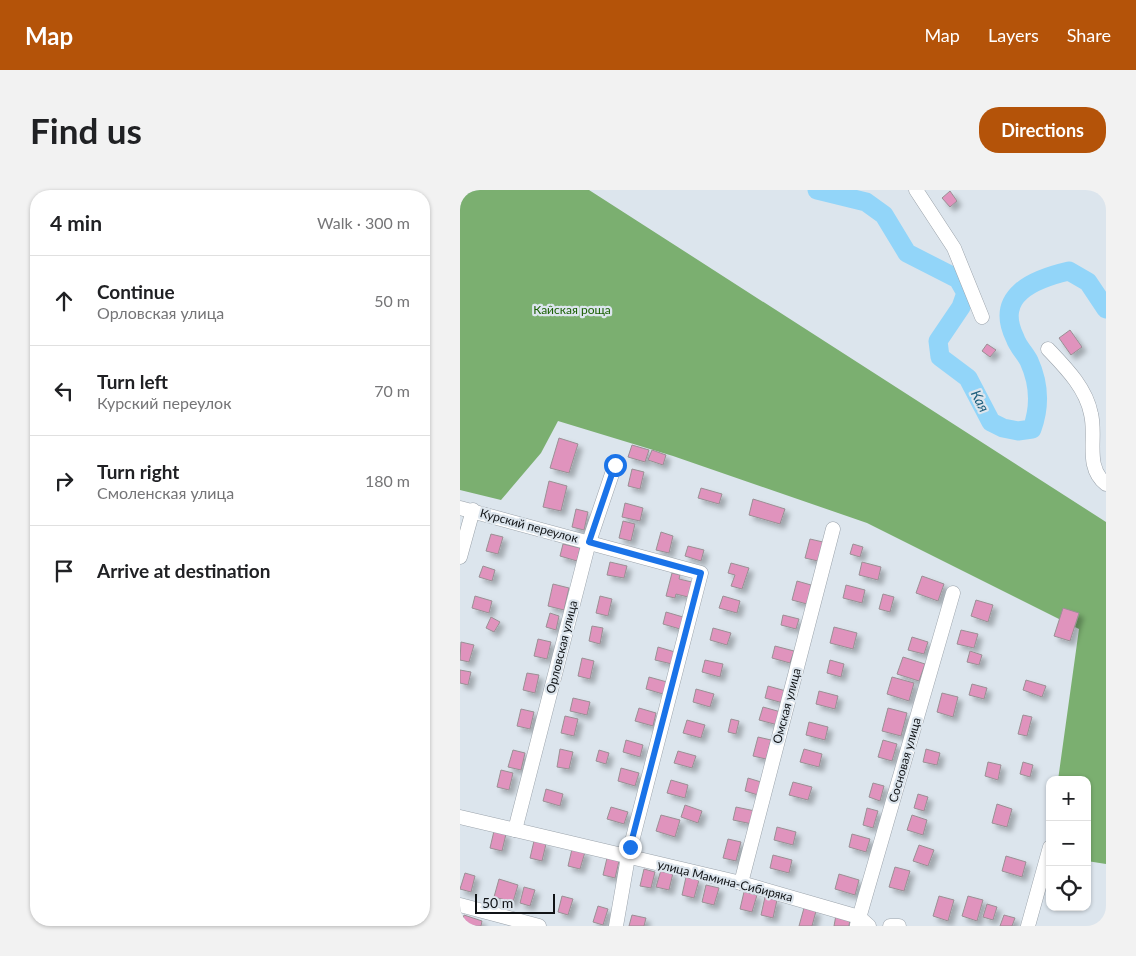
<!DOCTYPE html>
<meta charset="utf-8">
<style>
:root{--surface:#fff;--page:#f2f2f2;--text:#202124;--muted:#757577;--line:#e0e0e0;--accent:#b45309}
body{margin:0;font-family:Lato,sans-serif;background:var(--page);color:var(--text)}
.controls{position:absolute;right:15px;bottom:15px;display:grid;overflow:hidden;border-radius:10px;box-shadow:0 1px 4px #0004}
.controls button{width:45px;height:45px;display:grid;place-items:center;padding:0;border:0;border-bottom:1px solid var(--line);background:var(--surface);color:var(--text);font:25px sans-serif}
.scale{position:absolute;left:15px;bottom:12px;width:80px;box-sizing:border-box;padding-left:5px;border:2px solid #101316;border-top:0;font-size:14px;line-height:18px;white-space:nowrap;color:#101316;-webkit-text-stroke:4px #dce5ed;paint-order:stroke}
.stop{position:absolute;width:15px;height:15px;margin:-11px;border:4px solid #1a73e8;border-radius:50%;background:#fff}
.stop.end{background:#1a73e8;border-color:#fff;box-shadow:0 1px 5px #0008}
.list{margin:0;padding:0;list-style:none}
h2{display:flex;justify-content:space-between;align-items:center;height:65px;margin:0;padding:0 20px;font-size:21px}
h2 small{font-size:16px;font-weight:400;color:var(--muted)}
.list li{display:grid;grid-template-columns:32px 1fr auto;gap:15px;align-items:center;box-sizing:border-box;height:90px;padding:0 20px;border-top:1px solid var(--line)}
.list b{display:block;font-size:19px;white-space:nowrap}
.list p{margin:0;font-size:16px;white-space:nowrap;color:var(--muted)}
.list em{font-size:16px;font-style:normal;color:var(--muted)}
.icon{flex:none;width:28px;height:28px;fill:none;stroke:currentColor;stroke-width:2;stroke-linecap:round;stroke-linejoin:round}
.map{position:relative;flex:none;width:646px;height:736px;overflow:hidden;border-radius:20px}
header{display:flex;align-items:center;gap:30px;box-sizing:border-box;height:70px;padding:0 25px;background:var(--accent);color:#fff}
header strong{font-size:24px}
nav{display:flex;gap:28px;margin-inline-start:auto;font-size:18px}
.intro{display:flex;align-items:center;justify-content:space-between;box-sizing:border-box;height:120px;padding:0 30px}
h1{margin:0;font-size:35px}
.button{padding:12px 22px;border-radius:20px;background:var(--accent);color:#fff;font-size:18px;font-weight:700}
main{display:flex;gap:30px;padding:0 30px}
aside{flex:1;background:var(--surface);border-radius:20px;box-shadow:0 1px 4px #0004}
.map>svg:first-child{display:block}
.forest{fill:#7baf70}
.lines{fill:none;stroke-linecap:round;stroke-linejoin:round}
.river{stroke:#92d5f9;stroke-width:19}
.building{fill:#e093bd;stroke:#9a8f94;filter:url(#shadow)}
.minor-casing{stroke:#9ba3ab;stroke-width:15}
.minor{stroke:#fff;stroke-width:14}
.route{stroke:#1a73e8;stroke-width:6}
.labels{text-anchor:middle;stroke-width:4.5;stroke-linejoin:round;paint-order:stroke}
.park-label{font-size:12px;fill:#1a5f03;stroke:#dce5ed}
.street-label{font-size:12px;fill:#101316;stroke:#dce5ed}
.water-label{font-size:14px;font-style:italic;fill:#1b5d7c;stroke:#dce5ed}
</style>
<header>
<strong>Map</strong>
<nav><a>Map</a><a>Layers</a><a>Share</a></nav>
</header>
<div class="intro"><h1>Find us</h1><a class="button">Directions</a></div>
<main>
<aside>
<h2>4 min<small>Walk · 300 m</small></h2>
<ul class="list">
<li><svg class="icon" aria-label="ahead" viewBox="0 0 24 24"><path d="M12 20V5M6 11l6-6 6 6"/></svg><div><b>Continue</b><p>Орловская улица</p></div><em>50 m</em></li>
<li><svg class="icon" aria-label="left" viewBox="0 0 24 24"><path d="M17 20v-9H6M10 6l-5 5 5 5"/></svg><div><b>Turn left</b><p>Курский переулок</p></div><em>70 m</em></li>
<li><svg class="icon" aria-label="right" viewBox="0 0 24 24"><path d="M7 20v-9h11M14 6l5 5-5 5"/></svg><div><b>Turn right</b><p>Смоленская улица</p></div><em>180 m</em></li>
<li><svg class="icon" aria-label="arrive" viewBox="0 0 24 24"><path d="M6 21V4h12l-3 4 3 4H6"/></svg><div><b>Arrive at destination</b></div></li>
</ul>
</aside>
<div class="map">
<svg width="646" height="736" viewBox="0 0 646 736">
<defs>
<filter id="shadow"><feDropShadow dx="4.5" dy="4.5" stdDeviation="2.5" flood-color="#0004"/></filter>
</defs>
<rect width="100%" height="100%" fill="#dce5ed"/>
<polygon class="forest" points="0,0 129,0 646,332 646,674 627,671 627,590 598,590 619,439 407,333 213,266 98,231 81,263 41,310 0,300"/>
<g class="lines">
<path class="river" d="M357,0L406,12L424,25L447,63L498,89L506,103L501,117L478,151L480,167L508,188L531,232L543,238L558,241L572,239C580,217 579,193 569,171C565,163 558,157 555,148C534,105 574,89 609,81L628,92L646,119"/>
</g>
<g class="building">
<polygon points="490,1 497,11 490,17 482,8"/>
<polygon points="610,140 622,157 611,165 599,148"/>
<polygon points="527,154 536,160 530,167 522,161"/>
<polygon points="99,248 118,254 109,283 90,278"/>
<polygon points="172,255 189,260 185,272 168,267"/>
<polygon points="192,260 206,265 203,275 188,270"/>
<polygon points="172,279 184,282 180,299 168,296"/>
<polygon points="89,291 107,296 101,321 83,317"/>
<polygon points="241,298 262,304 259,314 238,308"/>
<polygon points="293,309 325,319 320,334 289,325"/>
<polygon points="165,313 183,318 180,331 162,327"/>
<polygon points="116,319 128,322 124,340 112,337"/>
<polygon points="163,331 175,334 171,351 159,348"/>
<polygon points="201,342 213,346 209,363 196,360"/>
<polygon points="31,344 43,347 38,364 26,361"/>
<polygon points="350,349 363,352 358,371 345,368"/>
<polygon points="103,354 120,358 117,371 100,366"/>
<polygon points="393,354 403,357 400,367 390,364"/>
<polygon points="228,356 244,360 241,371 225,366"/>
<polygon points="150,372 167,376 164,388 147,385"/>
<polygon points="402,372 421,377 418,390 399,385"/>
<polygon points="271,373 289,378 282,399 271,396 275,385 268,383"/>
<polygon points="23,376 35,380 32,391 19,387"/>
<polygon points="212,383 220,385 219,389 232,392 228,407 216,404 215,408 206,406"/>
<polygon points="462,386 484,394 478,411 456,403"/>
<polygon points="337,391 351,395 347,414 332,410"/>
<polygon points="93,394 109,398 104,420 88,416"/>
<polygon points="386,395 405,400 402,413 383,408"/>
<polygon points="423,404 434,407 430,422 419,419"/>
<polygon points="15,406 32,411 29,423 12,418"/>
<polygon points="140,406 152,409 148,426 136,423"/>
<polygon points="263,406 280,411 277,423 259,418"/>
<polygon points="516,410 533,415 528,432 511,426"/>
<polygon points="603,418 619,423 610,451 594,446"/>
<polygon points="206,422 223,427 220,439 203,434"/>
<polygon points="90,423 99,426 96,440 86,437"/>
<polygon points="323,425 339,429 336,439 321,435"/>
<polygon points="31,427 40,432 34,442 26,438"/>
<polygon points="132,436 143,438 140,454 129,451"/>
<polygon points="374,437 397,443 393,459 370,453"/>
<polygon points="253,438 271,443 267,455 250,450"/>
<polygon points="501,440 518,444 514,458 497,454"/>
<polygon points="452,447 468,452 464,464 448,460"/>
<polygon points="78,449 91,452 87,469 74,466"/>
<polygon points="1,452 14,455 9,472 0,470"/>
<polygon points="315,456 334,461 330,473 312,468"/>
<polygon points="198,457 215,462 212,474 195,470"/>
<polygon points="510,461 522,465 519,475 507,472"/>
<polygon points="443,467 465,474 459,491 437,484"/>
<polygon points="122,468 134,471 130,489 118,486"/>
<polygon points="245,470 263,474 260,487 242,482"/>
<polygon points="370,470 384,474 381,487 367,483"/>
<polygon points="0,480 11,482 8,495 0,493"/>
<polygon points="67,483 79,485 75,503 63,500"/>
<polygon points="189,487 207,492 203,504 186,499"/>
<polygon points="432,487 454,493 449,511 427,504"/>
<polygon points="566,490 586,496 582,507 563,500"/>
<polygon points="512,494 527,498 524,509 509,505"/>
<polygon points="308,496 326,501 323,513 305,508"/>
<polygon points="236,499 254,504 250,517 233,512"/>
<polygon points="359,501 378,506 375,519 356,514"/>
<polygon points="482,503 498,507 493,527 477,522"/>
<polygon points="113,508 130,512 127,525 110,521"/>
<polygon points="303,517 321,522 318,535 299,530"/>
<polygon points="179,518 196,523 193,536 175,531"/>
<polygon points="428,518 447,523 441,546 422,541"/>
<polygon points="61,519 74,522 70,539 57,536"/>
<polygon points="563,525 572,527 567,546 558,544"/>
<polygon points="105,526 118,529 114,546 101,543"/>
<polygon points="271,529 279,531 276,544 268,542"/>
<polygon points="227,530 245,535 241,548 223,543"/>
<polygon points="349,532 368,537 365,550 346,545"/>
<polygon points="298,547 311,550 306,569 293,566"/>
<polygon points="166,550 183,555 180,567 163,562"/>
<polygon points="423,550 437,554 432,571 418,567"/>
<polygon points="100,559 113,562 109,579 97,577"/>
<polygon points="344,559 362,564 359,577 340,572"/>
<polygon points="466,559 480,563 477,575 463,572"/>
<polygon points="53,560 65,563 61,580 48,577"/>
<polygon points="139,560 149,563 146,574 136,571"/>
<polygon points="218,561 236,566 232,578 214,573"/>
<polygon points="528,572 541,575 538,590 525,586"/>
<polygon points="563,572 573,575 570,587 560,584"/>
<polygon points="161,578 179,583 175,596 158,591"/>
<polygon points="41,580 53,583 49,600 37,597"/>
<polygon points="288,588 301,592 298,605 285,601"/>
<polygon points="211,590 228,595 225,608 207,603"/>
<polygon points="333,592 352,597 348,610 329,605"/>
<polygon points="413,593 424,596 420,611 409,607"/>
<polygon points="86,599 103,604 100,616 83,611"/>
<polygon points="458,604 468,607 464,621 454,618"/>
<polygon points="537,614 552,619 547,637 532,633"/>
<polygon points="225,615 242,621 238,633 221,627"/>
<polygon points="151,617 168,622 164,634 147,629"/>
<polygon points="276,617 295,621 292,634 273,630"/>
<polygon points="407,618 418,621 413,638 403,635"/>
<polygon points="201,625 220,630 215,647 196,641"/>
<polygon points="452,625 467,630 463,645 447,640"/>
<polygon points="317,637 336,642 333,655 314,650"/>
<polygon points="34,641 46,644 42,661 30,658"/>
<polygon points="392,644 410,649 406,662 389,657"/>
<polygon points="268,649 281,652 276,671 263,668"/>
<polygon points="74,651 86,654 82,671 70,668"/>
<polygon points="459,655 474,660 468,676 453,671"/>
<polygon points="112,659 125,662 120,679 108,676"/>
<polygon points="313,665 332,670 329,683 310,678"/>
<polygon points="546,666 566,672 562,687 542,681"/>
<polygon points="147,668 159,671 155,688 143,685"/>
<polygon points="435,677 450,681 444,701 429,697"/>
<polygon points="184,679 195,682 191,698 180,696"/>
<polygon points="201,680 213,683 209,700 196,697"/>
<polygon points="5,683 15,686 11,702 0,699"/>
<polygon points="379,684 399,690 395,705 375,699"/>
<polygon points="226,687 239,690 234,708 222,705"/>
<polygon points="39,689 58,695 53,712 34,707"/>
<polygon points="246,695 259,698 254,715 242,712"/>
<polygon points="64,697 75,700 70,716 60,713"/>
<polygon points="284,702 297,705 292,722 280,719"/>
<polygon points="102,706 113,709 108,725 98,722"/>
<polygon points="479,706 494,710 488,731 473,726"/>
<polygon points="508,706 523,710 517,731 502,726"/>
<polygon points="305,707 317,710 313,728 301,725"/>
<polygon points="527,714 537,717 533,730 523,727"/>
<polygon points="138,716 148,719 143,735 133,732"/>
<polygon points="344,718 356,721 352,736 339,736"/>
<polygon points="4,725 22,731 21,736 1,736"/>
<polygon points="172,725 186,728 184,736 169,736"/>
<polygon points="376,725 390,729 389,736 374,736"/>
<polygon points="544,725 555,728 552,736 540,736"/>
</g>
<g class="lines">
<g class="minor-casing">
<g id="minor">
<polyline points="456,0 494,58 522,127"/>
<path d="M588,159C606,178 626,198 631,224C637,247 624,277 646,294"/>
<polyline points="0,318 241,383 168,667 156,736"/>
<polyline points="0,367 13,320"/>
<polyline points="0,627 281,693 399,727 409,736"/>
<polyline points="55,640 129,352 155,275"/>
<polyline points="281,693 373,339"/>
<polyline points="0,715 79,736"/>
<polyline points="397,735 493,403"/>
<polyline points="430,736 439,736"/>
<polyline points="568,736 590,657"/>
</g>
</g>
<use href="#minor" class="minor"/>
</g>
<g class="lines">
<polyline class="route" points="155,275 129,352 241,383 170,657"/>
</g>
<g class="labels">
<g class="park-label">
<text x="112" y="124">Кайская роща</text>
</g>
<g class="street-label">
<text transform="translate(69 336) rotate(15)" y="4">Курский переулок</text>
<text transform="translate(102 457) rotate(-76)" y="4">Орловская улица</text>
<text transform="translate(327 516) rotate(-75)" y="4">Омская улица</text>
<text transform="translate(445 570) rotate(-74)" y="4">Сосновая улица</text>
<text transform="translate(265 691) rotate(14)" y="4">улица Мамина-Сибиряка</text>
</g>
<g class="water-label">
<text transform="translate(520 211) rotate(63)" y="5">Кая</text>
</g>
</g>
</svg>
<div class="controls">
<button>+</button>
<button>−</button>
<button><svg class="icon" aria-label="locate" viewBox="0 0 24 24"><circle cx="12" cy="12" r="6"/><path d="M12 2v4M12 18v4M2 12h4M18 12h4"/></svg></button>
</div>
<div class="scale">50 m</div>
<div class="stop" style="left:155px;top:275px"></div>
<div class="stop end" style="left:170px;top:657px"></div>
</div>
</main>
